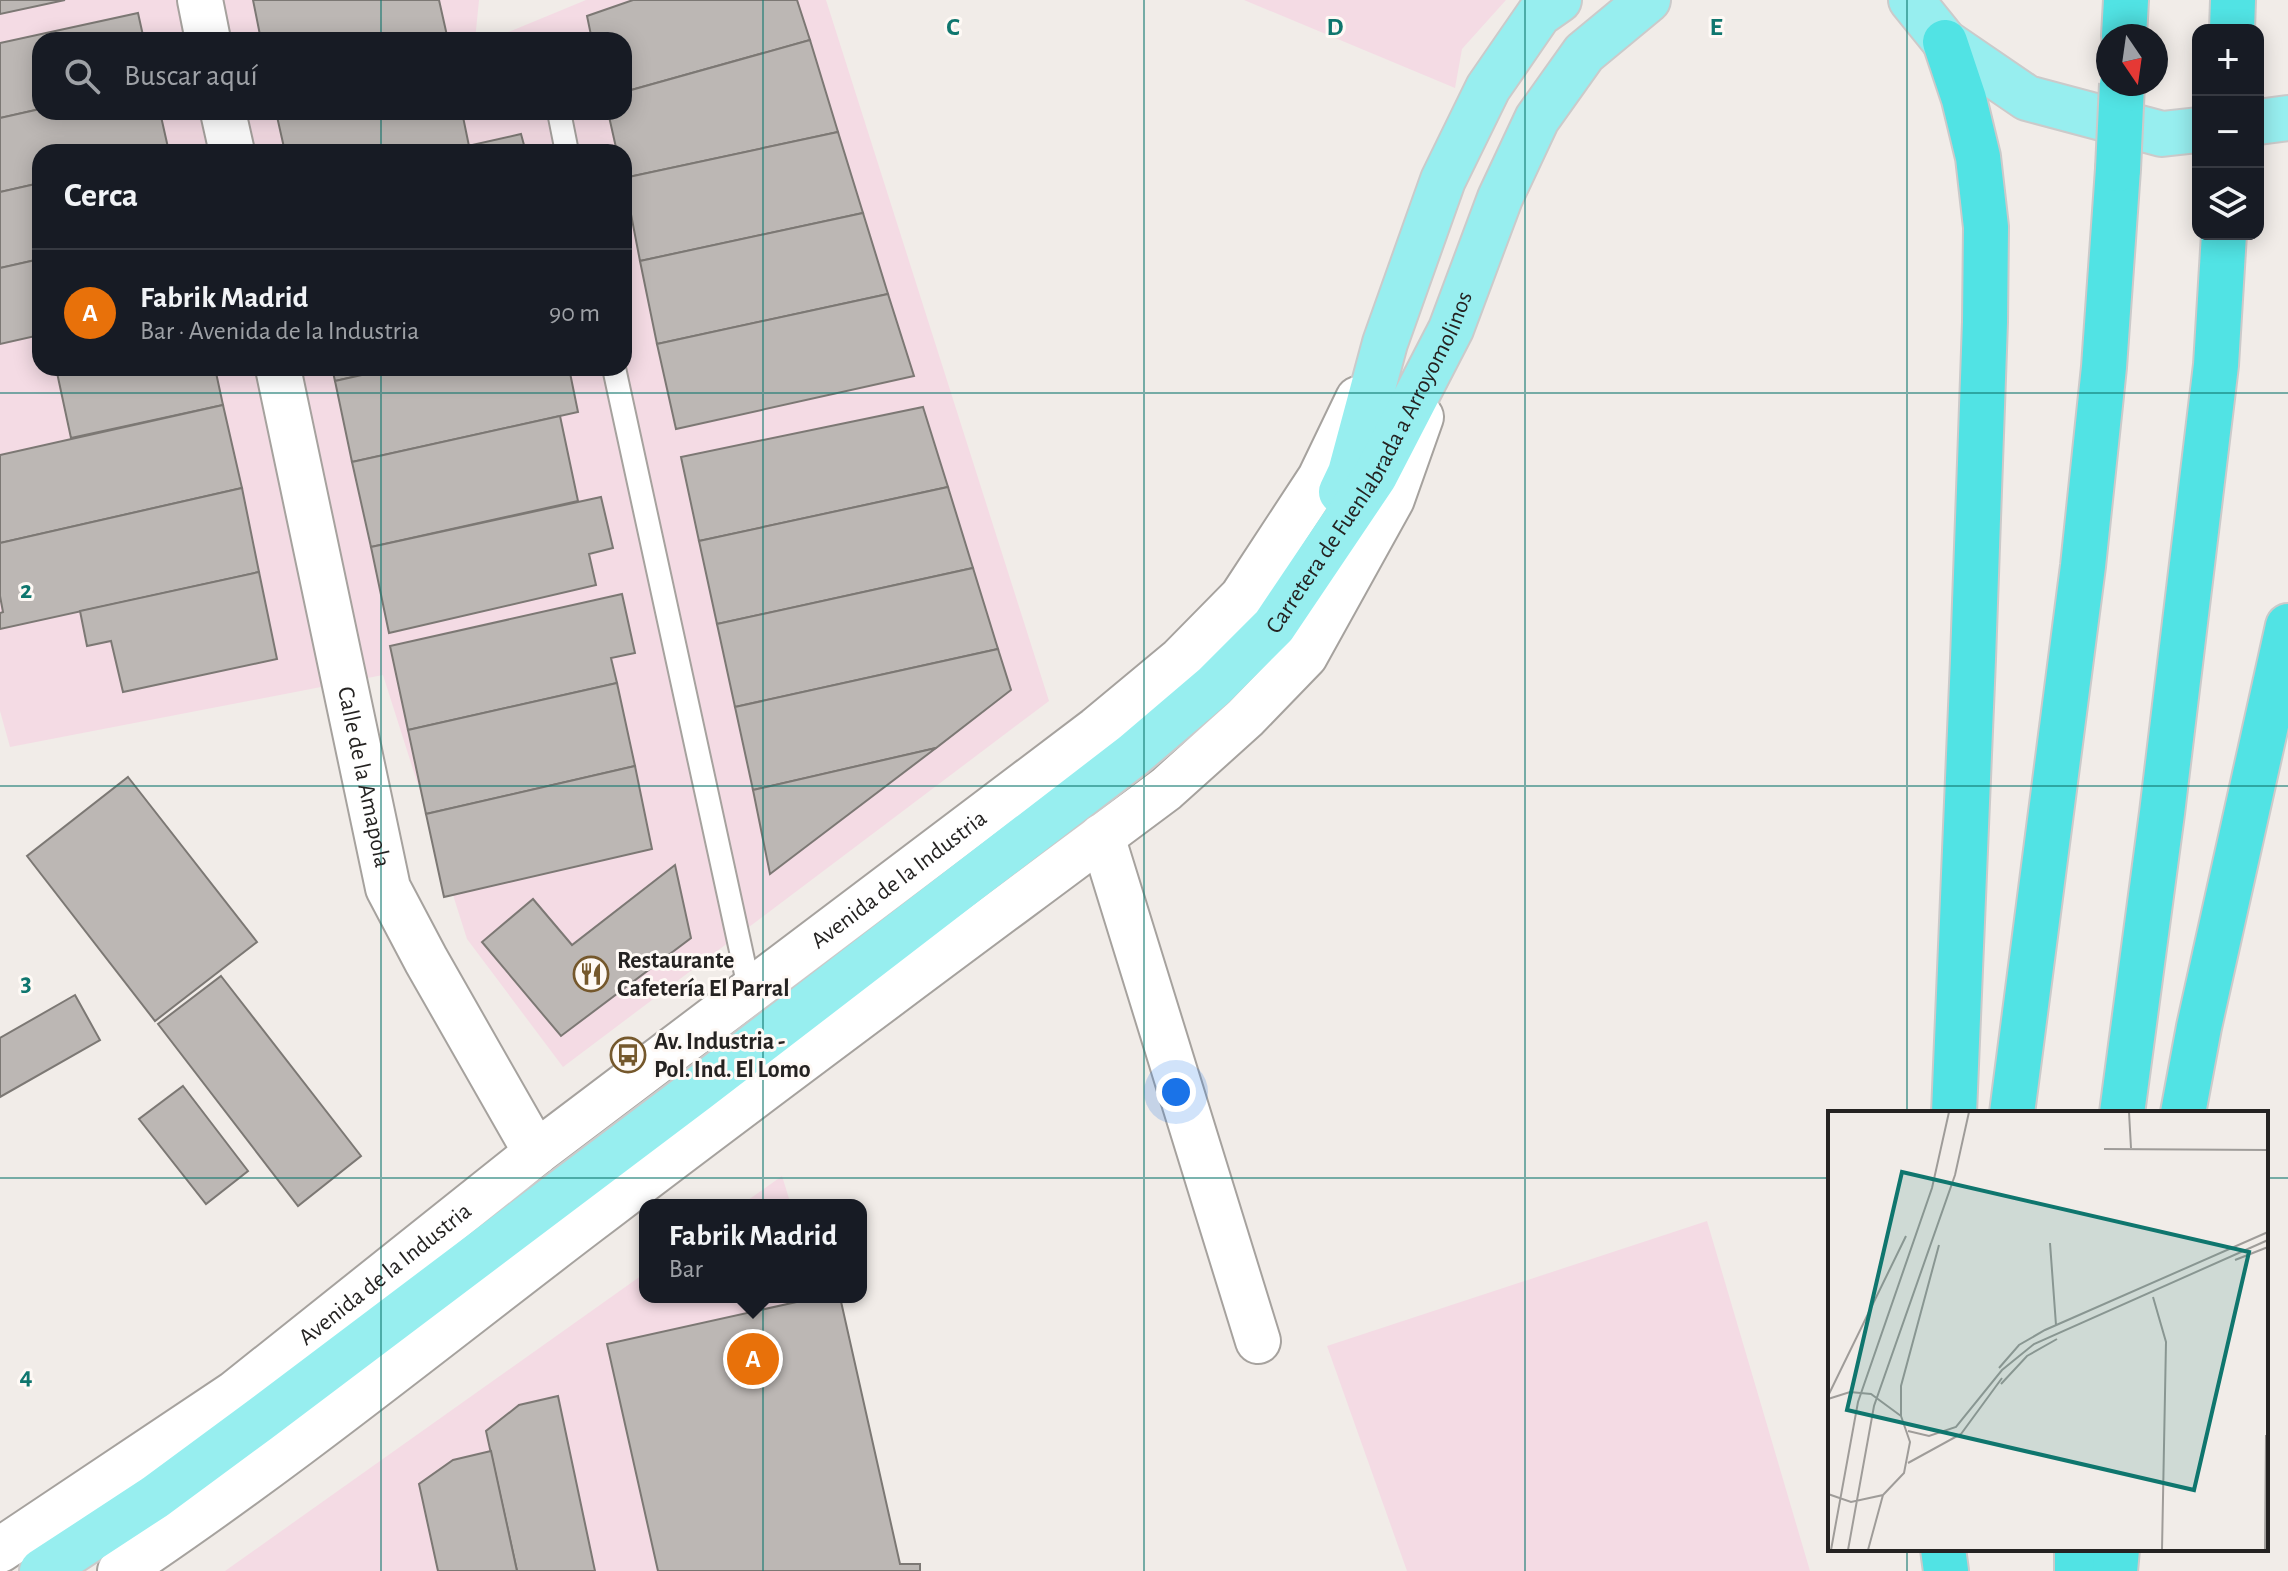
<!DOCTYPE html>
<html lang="es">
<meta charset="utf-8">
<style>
:root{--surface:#171b24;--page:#242831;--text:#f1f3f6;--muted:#9ea1a6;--line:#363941;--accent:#2563eb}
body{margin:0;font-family:"Alegreya Sans",sans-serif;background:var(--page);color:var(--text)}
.controls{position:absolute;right:24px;top:24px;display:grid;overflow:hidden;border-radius:16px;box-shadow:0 4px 20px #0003}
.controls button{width:72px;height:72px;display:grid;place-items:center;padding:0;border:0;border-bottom:2px solid var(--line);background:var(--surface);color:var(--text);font:40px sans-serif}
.compass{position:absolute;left:2096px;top:24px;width:72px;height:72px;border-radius:50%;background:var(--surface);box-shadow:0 4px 20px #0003;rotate:167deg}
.you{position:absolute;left:1176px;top:1092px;width:28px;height:28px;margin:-20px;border:6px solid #fff;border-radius:50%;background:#1a73e8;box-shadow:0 0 0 12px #1a73e833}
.badge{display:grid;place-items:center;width:52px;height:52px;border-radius:50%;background:var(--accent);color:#fff;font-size:26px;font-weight:700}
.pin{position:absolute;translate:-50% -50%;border:4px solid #fff;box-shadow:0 2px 8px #0006}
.popup{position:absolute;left:639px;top:1199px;width:228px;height:104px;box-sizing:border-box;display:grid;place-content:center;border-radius:16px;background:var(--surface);filter:drop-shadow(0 2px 6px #0005);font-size:26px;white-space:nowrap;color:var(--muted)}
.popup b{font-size:30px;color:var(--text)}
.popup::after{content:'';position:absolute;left:50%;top:100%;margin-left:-16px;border:16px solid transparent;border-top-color:var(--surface)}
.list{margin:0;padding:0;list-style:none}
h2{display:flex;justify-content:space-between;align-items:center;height:104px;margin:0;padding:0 32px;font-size:34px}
h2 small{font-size:26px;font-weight:400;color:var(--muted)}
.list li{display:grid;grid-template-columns:52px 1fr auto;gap:24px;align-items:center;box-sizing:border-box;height:128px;padding:0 32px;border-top:2px solid var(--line)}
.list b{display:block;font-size:30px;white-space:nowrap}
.list p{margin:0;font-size:26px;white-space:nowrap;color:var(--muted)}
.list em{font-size:26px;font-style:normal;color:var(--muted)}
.icon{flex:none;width:44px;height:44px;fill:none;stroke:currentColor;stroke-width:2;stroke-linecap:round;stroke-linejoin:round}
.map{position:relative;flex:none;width:2288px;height:1571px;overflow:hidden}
.search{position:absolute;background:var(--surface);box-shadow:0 4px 20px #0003;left:32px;top:32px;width:600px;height:88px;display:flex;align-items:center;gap:20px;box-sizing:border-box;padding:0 28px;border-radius:24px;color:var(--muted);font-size:30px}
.panel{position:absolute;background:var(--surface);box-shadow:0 4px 20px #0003;left:32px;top:144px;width:600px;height:232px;border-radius:24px}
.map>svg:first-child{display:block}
.industrial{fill:#f4dbe4;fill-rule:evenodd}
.building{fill:#bcb7b4;stroke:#7c7874;stroke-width:2}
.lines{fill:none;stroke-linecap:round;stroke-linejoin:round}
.service-casing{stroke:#a6a29e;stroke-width:26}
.minor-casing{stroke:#a6a29e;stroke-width:48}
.primary-casing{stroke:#cbcaca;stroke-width:48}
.motorway-casing{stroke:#cbcaca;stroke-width:48}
.service{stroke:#fff;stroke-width:22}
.minor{stroke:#fff;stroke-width:44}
.primary{stroke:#97eeef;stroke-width:44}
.motorway{stroke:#51e3e4;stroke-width:44}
.motorway-bridge-casing{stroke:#cbcaca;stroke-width:48;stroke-linecap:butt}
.motorway-bridge{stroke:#51e3e4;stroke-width:44}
.grid{fill:none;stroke:#0f766e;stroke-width:2;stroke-opacity:0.55}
.labels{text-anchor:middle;stroke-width:6;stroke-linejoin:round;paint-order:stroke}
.street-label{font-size:24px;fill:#252322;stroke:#fef9f5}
.poi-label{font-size:24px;font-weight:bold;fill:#252322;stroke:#fef9f5;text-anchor:start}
.inset-road{fill:none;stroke:#9f9c99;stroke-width:2}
.view{fill:#0f766e;fill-opacity:0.15;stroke:#0f766e;stroke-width:4}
.inset-edge{fill:none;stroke:#252322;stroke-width:4}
.grid-label{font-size:26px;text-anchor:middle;font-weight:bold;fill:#0f766e;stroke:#fef9f5;stroke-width:6;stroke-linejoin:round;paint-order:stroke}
</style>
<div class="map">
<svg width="2288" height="1571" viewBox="0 0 2288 1571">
<rect width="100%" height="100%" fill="#f1ece8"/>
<g class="industrial">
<path d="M0,0H479L475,40H40V112H624V40H489L586,0H826L1049,701L563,1067L467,939L383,675L10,747L0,711ZM40,152H624V368H40Z"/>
<polygon points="1244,0 1506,0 1462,49 1455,88"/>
<polygon points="782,1176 791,1205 741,1205"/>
<polygon points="1707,1221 1810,1571 1407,1571 1327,1346"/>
<polygon points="645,1273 645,1297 819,1297 903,1571 225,1571"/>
</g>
<g class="building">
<polygon points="0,0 65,0 0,14"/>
<polygon points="253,0 439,0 448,40 261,40"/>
<polygon points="633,0 797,0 810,40 624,92 624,40 592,40 587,16"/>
<polygon points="138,13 144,40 40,40 40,109 0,118 0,43"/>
<polygon points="810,40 838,132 624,178 624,152 617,152 608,112 624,112 624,92"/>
<polygon points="40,109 40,112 160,112 169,152 40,152 40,183 0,192 0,118"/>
<polygon points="276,112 462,112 469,146 441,152 285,152"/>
<polygon points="838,132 863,213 640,261 624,178"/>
<polygon points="521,134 524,145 493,152 441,152"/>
<polygon points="40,183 40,259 0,268 0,192"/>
<polygon points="863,213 888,294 657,344 640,261"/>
<polygon points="40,259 40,335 0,344 0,268"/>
<polygon points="888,294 914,376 676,429 657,344"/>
<polygon points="56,368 215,368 223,405 71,438"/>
<polygon points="332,368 393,368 335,381"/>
<polygon points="393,368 569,368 578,412 352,462 335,381"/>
<polygon points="223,405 242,488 0,543 0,455"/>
<polygon points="923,407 948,487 699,541 681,457"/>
<polygon points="560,416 578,501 371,547 352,462"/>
<polygon points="948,487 973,568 717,624 699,541"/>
<polygon points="242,488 259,572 0,629 0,613 3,612 0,596 0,543"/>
<polygon points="601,497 613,548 589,554 596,585 389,633 371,547"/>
<polygon points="973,568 998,649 735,707 717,624"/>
<polygon points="259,572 277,659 123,692 111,641 87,646 80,611"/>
<polygon points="622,594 635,653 611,658 617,683 408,730 390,646"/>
<polygon points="998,649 1011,690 936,748 753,790 735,707"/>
<polygon points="617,683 635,766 426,814 408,730"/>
<polygon points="936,748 795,855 770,874 753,790"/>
<polygon points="635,766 652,849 444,897 426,814"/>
<polygon points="128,777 257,942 155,1021 27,856"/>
<polygon points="675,865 691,938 561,1036 482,942 533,899 572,945"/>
<polygon points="221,976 361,1156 298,1206 158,1024"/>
<polygon points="75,995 100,1040 0,1097 0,1038"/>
<polygon points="183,1086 248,1171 206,1204 139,1119"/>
<polygon points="819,1297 840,1297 900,1564 920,1564 920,1571 658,1571 607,1344"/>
<polygon points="558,1396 595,1571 517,1571 486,1431 519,1405"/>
<polygon points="491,1451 517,1571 438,1571 419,1484 453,1460"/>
</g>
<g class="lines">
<g class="service-casing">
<g id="service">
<polyline points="559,112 567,152"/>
<polyline points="614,368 750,992"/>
</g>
</g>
<g class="minor-casing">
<g id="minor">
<polyline points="200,0 208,40"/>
<polyline points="223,112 232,152"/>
<path id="s1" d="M278,368L388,888L426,960L536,1153"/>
<polyline points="1102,836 1258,1341"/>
<path id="s2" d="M0,1550L235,1393L536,1153L1097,729L1180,660L1242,597L1320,478L1358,399"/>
<path d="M120,1571C282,1463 433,1340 588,1222C779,1076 973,933 1166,789L1245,718L1305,656L1392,499L1421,417"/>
</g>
</g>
<g class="primary-casing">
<g id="primary">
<polyline points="1911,0 1945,42 2027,98 2162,134 2198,130"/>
<polyline points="2258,122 2288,118"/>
<polyline points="1341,492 1350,473 1385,343 1443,180 1488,88 1539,14 1559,0"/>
<path id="s3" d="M42,1571L155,1497L258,1421L697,1090L1133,755L1214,686L1274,626L1375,476L1451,329L1500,198L1537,119L1584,53L1648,0"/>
</g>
</g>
<g class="motorway-casing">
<g id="motorway">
<polyline points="2232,30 2233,0"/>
<polyline points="2124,36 2126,0"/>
<polyline points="1945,42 1964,99 1978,157 1986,227 1985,322 1973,659 1954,1113"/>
<polyline points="2012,1113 2083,566 2104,367 2118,169"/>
<polyline points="2122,1113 2162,813 2216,365 2224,234"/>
<polyline points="2183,1113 2199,1027 2288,626"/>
<polyline points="1943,1549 1946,1571"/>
<polyline points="2077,1549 2077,1571"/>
<polyline points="2115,1571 2117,1549"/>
</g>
</g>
<use href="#service" class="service"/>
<use href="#minor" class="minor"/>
<use href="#primary" class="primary"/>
<use href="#motorway" class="motorway"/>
<g class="motorway-bridge-casing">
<polyline id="motorway-bridge" points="2118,169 2122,84"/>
</g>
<use href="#motorway-bridge" class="motorway-bridge"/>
</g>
<path class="grid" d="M381,0V40M763,0V1571M1144,0V1571M1525,0V1571M1907,0V1113M381,112V152M381,368V1571M0,393H2288M0,786H2288M0,1178H1830M2266,1178H2288M1907,1549V1571"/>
<defs>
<g id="restaurant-ring" transform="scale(1.8)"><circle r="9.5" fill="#fef9f5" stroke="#75582c" stroke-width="1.5"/><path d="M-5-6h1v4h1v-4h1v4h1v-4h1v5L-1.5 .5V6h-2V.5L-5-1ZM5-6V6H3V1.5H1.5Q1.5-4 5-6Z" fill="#75582c"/></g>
<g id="bus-ring" transform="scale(1.8)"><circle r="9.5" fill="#fef9f5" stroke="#75582c" stroke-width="1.5"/><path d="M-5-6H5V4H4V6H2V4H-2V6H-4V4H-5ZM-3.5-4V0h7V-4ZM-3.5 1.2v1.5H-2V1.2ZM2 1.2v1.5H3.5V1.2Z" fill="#75582c"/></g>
</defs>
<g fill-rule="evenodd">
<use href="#restaurant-ring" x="591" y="974"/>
<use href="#bus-ring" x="628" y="1055"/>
</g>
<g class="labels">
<g class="street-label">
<text dy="8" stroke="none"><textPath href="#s3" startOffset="1744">Carretera de Fuenlabrada a Arroyomolinos</textPath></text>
<text dy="8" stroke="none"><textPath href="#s1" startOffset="418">Calle de la Amapola</textPath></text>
<text dy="8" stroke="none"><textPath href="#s2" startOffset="1122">Avenida de la Industria</textPath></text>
<text dy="8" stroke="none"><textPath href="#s2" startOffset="474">Avenida de la Industria</textPath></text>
</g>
<g class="poi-label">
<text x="617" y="968">Restaurante<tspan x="617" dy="28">Cafetería El Parral</tspan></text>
<text x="654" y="1049">Av. Industria -<tspan x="654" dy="28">Pol. Ind. El Lomo</tspan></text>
</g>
</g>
<g transform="translate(1828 1111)">
<rect width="440" height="440" fill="#f1ece8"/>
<path class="inset-road" d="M301,1L303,37M276,38L440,39M222,132L228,214M407,149L440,136M325,186L338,231L334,439M171,257L191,234L217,219L440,121M173,273L199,245L229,228M0,285L78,125M0,288L22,281L43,283L73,305L82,331L76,362L55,384L23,391L0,383M73,305V275L111,134M80,320L101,325L128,316L174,259L206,233L440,129M80,352L133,323L174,267M3,439L30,291L104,77L121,1M20,439L46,295L127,64L141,1M40,439L55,384M437,439L438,324"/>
<path class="view" d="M74,61L421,141L366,379L19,299Z"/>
<rect width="440" height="440" class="inset-edge"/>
</g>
<g class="grid-label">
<text x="953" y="35">C</text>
<text x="1335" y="35">D</text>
<text x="1716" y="35">E</text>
<text x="26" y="598">2</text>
<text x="26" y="991">3</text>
<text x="26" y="1384">4</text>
</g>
</svg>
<div class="controls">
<button>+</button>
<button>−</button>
<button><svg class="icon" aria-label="layers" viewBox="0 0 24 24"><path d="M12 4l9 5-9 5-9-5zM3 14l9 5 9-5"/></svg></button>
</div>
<svg class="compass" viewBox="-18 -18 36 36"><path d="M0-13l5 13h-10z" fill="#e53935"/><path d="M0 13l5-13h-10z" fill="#9ea1a6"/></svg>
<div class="you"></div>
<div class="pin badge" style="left:753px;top:1359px;background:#e8710a">A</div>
<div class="popup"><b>Fabrik Madrid</b>Bar</div>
<div class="search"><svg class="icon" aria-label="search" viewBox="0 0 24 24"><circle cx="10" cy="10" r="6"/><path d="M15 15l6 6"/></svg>Buscar aquí</div>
<section class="panel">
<h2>Cerca<small></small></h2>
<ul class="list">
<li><span class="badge" style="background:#e8710a">A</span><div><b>Fabrik Madrid</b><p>Bar · Avenida de la Industria</p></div><em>90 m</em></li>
</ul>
</section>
</div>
